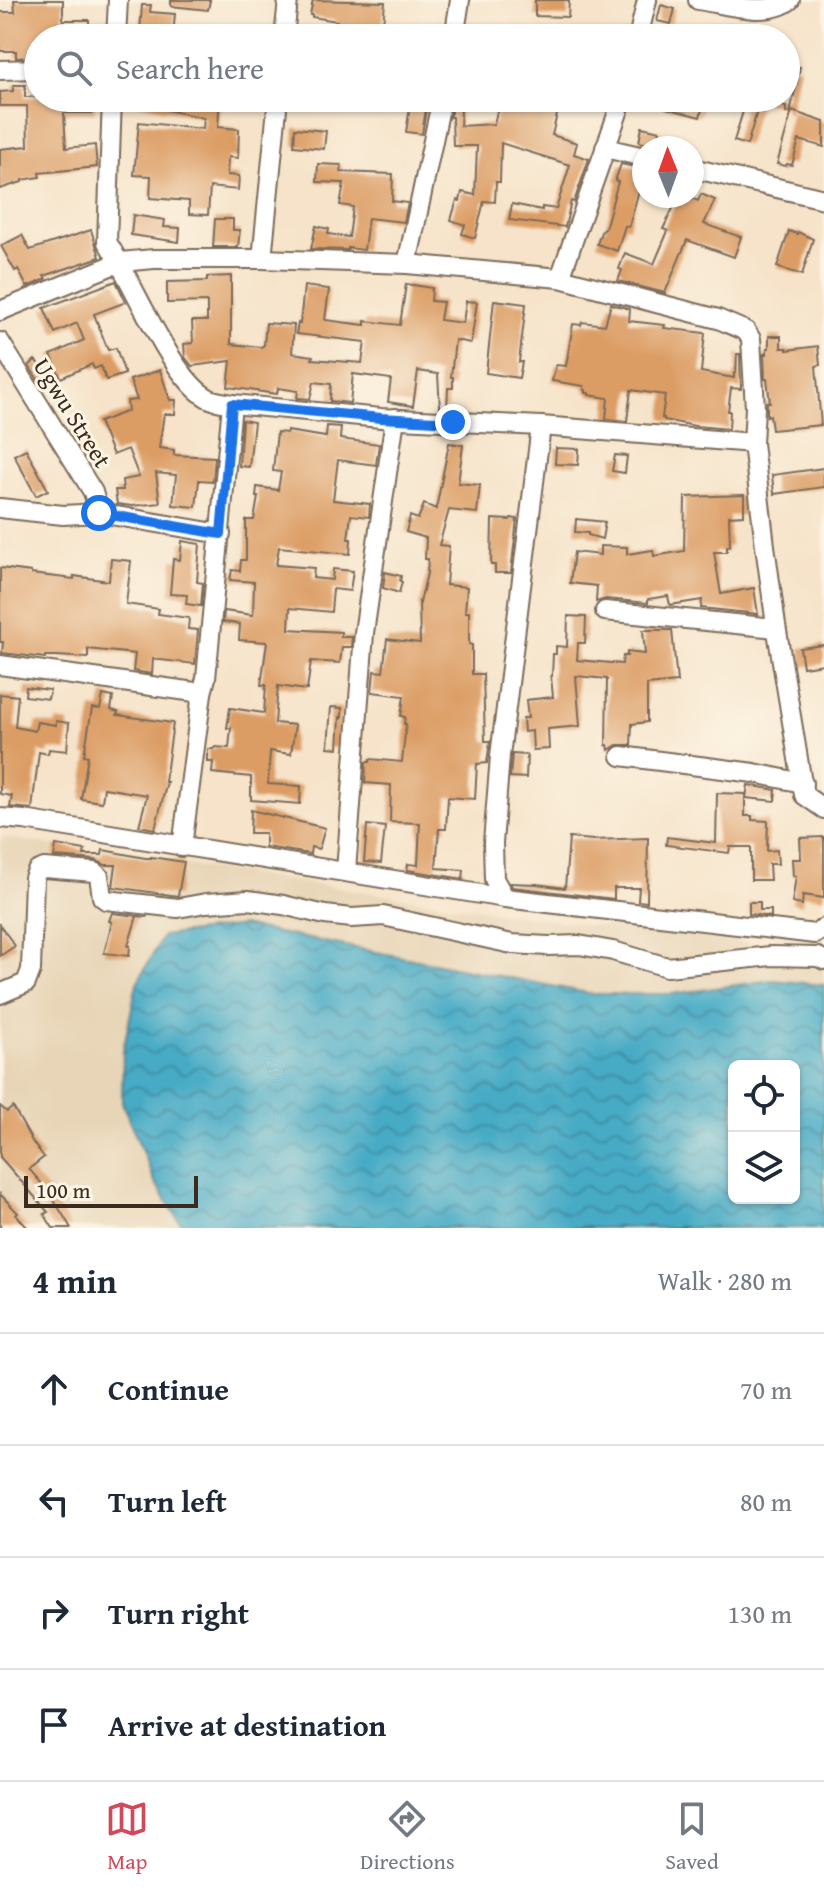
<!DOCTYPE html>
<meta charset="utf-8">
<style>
:root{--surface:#fff;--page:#f2f2f3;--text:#1f2937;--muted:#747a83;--line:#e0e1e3;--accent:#d1495b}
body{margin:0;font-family:"Gentium Book Plus",serif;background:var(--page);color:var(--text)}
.controls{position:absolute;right:24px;bottom:24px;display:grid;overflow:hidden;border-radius:12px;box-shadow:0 2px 6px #0004}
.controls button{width:72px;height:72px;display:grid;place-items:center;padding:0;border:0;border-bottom:2px solid var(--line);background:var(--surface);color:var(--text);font:40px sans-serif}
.compass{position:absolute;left:632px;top:136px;width:72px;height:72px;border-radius:50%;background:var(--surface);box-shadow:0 2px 6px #0004;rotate:359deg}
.scale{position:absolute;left:24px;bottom:20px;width:174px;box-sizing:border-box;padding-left:8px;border:4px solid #3b2a1e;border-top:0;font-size:22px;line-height:28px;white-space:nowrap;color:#3b2a1e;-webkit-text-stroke:6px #fcf5e5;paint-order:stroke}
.stop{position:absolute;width:24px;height:24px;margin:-18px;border:6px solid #1a73e8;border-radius:50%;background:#fff}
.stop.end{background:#1a73e8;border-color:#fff;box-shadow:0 2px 8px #0008}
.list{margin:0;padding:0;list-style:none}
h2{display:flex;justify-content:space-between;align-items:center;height:104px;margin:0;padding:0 32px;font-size:34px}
h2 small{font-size:26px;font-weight:400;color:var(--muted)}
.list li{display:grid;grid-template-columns:52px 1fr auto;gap:24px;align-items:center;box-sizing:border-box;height:112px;padding:0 32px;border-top:2px solid var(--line)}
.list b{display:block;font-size:30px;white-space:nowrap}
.list em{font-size:26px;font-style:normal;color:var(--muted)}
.icon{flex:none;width:44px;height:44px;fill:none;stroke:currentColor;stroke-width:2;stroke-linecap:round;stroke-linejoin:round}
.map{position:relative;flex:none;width:824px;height:1228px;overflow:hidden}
.search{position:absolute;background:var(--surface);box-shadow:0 2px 6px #0004;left:24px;right:24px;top:24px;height:88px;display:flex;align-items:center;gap:20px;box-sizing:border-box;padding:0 28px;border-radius:44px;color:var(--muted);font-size:30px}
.sheet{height:552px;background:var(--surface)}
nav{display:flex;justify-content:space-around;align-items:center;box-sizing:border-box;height:112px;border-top:2px solid var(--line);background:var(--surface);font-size:22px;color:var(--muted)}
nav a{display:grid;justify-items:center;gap:4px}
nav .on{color:var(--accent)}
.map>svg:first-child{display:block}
.built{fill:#e8d5b7;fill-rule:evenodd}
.water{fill:url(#water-waves);stroke:#406a72;stroke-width:2;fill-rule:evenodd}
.building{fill:#dc9d65}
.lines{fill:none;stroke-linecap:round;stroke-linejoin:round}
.minor-casing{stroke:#7c6b5a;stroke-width:22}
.minor{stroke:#fff;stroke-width:18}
.route{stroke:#1a73e8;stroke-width:10}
.labels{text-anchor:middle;stroke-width:6;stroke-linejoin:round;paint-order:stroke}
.street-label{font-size:24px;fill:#3b2a1e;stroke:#fcf5e5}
</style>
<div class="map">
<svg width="824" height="1228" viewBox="0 0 824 1228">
<defs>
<pattern id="water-waves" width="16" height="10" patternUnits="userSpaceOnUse" patternTransform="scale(2)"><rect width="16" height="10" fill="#46abc6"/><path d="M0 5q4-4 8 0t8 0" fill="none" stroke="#3c8ba0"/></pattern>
</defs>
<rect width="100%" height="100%" fill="#fcf5e5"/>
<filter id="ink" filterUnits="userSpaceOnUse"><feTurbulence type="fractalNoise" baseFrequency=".0125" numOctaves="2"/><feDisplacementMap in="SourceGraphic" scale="16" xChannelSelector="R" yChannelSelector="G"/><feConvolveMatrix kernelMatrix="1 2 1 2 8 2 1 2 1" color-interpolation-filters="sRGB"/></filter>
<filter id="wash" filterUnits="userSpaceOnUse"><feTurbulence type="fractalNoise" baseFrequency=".006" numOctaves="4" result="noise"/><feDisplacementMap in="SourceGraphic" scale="32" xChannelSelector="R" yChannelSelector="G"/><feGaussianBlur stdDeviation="1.8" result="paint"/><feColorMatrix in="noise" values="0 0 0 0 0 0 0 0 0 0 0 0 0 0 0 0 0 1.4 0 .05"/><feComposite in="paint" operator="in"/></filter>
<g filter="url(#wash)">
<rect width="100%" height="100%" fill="#f6e3c9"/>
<path class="built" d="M0,837L573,923L765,945L824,963V1228H0ZM734,1066H794V1198H734Z"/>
<path class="water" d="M242,926L593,994H672L772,980L824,985V1228H184L155,1182L122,1102L123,1051L137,983L163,936ZM734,1066H794V1198H734Z"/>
<g id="blocks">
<g class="building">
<polygon points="14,0 63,0 63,20 89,20 89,28 60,30 60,38 36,38 37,45 33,45 34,57 16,58 16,51 0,51 0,12 15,12"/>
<polygon points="171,0 210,0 208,10 171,6"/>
<polygon points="313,0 385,2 382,36 356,34 356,38 336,38 337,21 312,17 312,15 310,15"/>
<polygon points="535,0 569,0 568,17 535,16"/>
<polygon points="142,5 151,5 150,12 175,14 173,36 140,32"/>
<polygon points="661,5 675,9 671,24 657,21"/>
<polygon points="786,64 800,67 790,113 786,113 786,107 763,102 763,98 786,98"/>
<polygon points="13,85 25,85 25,97 95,98 94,113 64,113 66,148 95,145 97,167 39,173 40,177 22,180 22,182 0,189 0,149 28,146 27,106 0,106 0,92 13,91"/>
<polygon points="130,98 220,98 218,127 239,129 238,158 228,157 227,175 239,176 238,190 210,187 208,215 189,214 189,201 150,198 151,176 134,175 139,122 203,129 204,118 130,102"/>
<polygon points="500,98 545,98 560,102 552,135 577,143 574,154 589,159 574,202 571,201 565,227 509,220 512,204 542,210 542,207 556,209 570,165 501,143 500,182 496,182 495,202 484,201 475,238 462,234 465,225 451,220 457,200 460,201 462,192 475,195 477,146 453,146 452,117 450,117 452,108 461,108 460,126 494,124"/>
<polygon points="641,98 705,98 700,117 640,101"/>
<polygon points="747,98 761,98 747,145 734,141"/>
<polygon points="410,107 426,109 422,134 406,132"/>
<polygon points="792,111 824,122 824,147 799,140 792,165 787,164 786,166 777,164"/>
<polygon points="642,127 660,131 657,146 639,142"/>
<polygon points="295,128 326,131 324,149 294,146"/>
<polygon points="318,164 341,165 341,172 393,174 392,201 408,203 404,222 368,218 364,250 348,248 348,250 311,249 316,226 329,229 328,234 349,237 353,207 340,205 344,183 317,182"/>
<polygon points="621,164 644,169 644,184 642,191 639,190 629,227 625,226 617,251 597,244 601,232 605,229 618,182 615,181"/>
<polygon points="701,194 715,200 704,224 741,237 734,257 687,240 665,293 618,281 622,270 619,269 625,253 654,264 668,231 663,229 679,196 687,196 698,201"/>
<polygon points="133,215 165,220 164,227 180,228 179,242 131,235"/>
<polygon points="215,219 233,219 233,230 240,230 238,247 213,247"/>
<polygon points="91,230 100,257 44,276 46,279 27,287 18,269 15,271 1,246 22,235 30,250"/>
<polygon points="789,231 797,234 798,232 813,239 802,275 777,267"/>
<polygon points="231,276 231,344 261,347 264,345 266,323 294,325 292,353 313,356 312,359 362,363 365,342 296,334 298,323 300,324 304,286 329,289 325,320 365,325 365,321 400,325 406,284 432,288 431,301 443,302 440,320 463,323 466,301 477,302 471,343 455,340 451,377 453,377 453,388 448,388 447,409 440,409 438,374 418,371 413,406 388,402 391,379 353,374 350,403 330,401 331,384 314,382 310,399 297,398 298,391 278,388 277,394 228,387 231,361 192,366 185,357 184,344 193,343 192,321 207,321 207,302 167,303 167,282 207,281 207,277"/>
<polygon points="116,281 126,302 94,314 108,350 116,348 125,374 106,380 101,366 94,369 92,364 61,378 51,355 84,340 77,323 55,333 44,308"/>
<polygon points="494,300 526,304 519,362 522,362 519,378 486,373"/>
<polygon points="611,304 630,309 629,321 665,325 664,328 705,333 701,372 734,378 734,373 736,373 737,354 740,354 741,389 731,388 728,411 730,411 729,429 695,426 664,420 664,418 662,418 665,395 631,390 627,421 606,419 608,398 589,395 589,393 586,393 586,390 584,390 584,386 552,381 556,365 566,366 573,324 581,325 582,322 605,325"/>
<polygon points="769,336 781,336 781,348 787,348 787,350 818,346 820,365 816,366 821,425 772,430 770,415 767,416 767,402 770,402 767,379 765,379 764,354 767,354 767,348 769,348"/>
<polygon points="35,360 54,381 42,386 29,366"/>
<polygon points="160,370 170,400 176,400 175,414 164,414 159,448 174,450 174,455 215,457 213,481 199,480 196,507 173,505 176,475 156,473 160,503 132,506 117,504 115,490 123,490 122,480 139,477 128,449 113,455 99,422 128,411 127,401 137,400 130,380"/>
<polygon points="242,420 254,422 249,467 239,466"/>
<polygon points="327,426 341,427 340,439 379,444 376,465 338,460 333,500 370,504 369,517 351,515 348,539 351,539 350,554 279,547 276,565 314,568 313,578 332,580 333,569 353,571 350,591 333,589 331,612 290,608 289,629 341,632 341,637 352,637 351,647 342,647 340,663 311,661 307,690 278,686 275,723 295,725 291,754 270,751 268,784 301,786 300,804 251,800 251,777 212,773 213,762 208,762 208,749 214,749 215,747 229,748 231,728 227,728 230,708 264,713 266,685 261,685 267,642 239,640 240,624 223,622 224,611 253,615 254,582 230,580 232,570 240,571 241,560 246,560 246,520 254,520 258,497 256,497 257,487 278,490 281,472 273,471 277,432 287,433 287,431 326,437"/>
<polygon points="449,443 463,445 458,483 480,485 477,513 449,510 439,545 449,546 446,585 467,587 465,612 469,612 469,644 472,645 472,674 483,674 485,741 490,741 487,763 477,764 475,799 448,797 446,829 439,829 436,868 464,870 463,879 407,870 408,864 418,865 420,823 390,822 391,785 365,783 366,762 370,762 370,759 402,762 406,724 404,724 405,717 401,716 404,696 372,692 374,671 383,672 387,639 420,643 419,602 420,603 427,573 428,559 425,559 426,538 406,532 410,516 418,519 424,504 436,509"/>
<polygon points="556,448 579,449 578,465 555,464"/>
<polygon points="26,449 48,490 36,496 14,455"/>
<polygon points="615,455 627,456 625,473 612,471"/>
<polygon points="824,468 824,487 774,494 772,475"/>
<polygon points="744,495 744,515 729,516 730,546 727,546 727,552 714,552 721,594 754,588 758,614 701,608 702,600 670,605 668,596 648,599 648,603 606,599 596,602 597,586 570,583 574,552 600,555 600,546 627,547 627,554 653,550 654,556 684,551 685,497"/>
<polygon points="511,518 517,519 511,573 495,573 495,565 491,565 492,519 510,520"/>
<polygon points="576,519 605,522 602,539 588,535 588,533 575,532"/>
<polygon points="182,541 200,544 197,582 203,583 201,606 186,604 187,595 170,594 173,559 180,560"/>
<polygon points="111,559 131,561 126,604 159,609 158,614 189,618 188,629 198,630 195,664 153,659 152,674 133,671 135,654 88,649 88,658 57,656 45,656 45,658 2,653 3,642 0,642 0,568 31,572 31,574 74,579 74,576 109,581"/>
<polygon points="385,572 401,576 400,581 402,582 399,593 383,588"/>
<polygon points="568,616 586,617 585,643 578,643 577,660 622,664 623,656 627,656 627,652 645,654 643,630 672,630 677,682 647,685 647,722 632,724 631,745 617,745 609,750 608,745 606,745 607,679 576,676 580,726 548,729 549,749 533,750 532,731 524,732 523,718 528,718 526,700 553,697 551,676 552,676 553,654 556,654 556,646 567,647"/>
<polygon points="824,645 824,664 803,667 800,648"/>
<polygon points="26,687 50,690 48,699 25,696"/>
<polygon points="0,694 18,696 15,727 35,731 37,722 56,725 56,721 69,723 67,751 49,749 48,754 39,752 32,809 10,807 12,796 0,794"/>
<polygon points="103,695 113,697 111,710 118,712 117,715 173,723 165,782 167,782 155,829 139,826 147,795 104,788 102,802 81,799 88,756 84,755 92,708 100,709"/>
<polygon points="331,707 342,708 342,718 340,717 338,748 328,747"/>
<polygon points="512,754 527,755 526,778 510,777"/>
<polygon points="748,785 776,790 775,801 746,798"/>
<polygon points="717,793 745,794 745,816 752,816 752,820 768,821 767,851 777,850 778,864 769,864 770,880 751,880 751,847 730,847 729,853 666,845 667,837 716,843"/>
<polygon points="251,810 325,828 319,849 311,847 310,854 265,847 265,833 250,833"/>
<polygon points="367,825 385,827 381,863 364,862"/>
<polygon points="824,837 824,898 803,895 802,905 792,903 796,876 793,876 792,859 801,859 800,838"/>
<polygon points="569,838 594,840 648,838 647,902 638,901 639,888 614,888 614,899 512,887 510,883 537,884 565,888"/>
<polygon points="56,845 85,850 84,855 102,855 103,850 145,858 151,858 151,857 184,862 178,896 113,887 116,865 105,865 95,860 54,857"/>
<polygon points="749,902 760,902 760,910 771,910 771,917 749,914"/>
<polygon points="112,913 148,917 137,916 128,946 130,946 129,956 104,953 112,922 109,921"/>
<polygon points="0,925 15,946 0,956"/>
<polygon points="0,1106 7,1112 13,1107 33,1143 44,1157 29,1169 49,1192 71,1228 53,1228 44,1214 48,1212 0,1157"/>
<polygon points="0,1194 18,1213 16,1215 28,1228 0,1228"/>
</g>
</g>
</g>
<g filter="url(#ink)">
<use href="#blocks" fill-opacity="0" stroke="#7c6b5a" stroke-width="2"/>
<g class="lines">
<g class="minor-casing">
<g id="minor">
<path d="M698,0C724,4 768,18 790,0"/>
<polyline points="116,38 118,0"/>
<polyline points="284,38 288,0"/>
<polyline points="454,38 460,0"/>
<polyline points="638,38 647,0"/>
<polyline points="0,70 38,69"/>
<path d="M112,98L107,242C133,281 171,378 208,398C215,402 225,402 232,404L381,418L541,426L753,443"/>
<polyline points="605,148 644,157"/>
<polyline points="692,168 824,199"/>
<polyline points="262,259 278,98"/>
<polyline points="407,264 442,98"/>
<polyline points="560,278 623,98"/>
<polyline points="0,311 120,262 154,259 262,259 407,264 560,278 718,319 746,331 751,339 755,408 753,443 765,546 776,625 804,795 824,809"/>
<polyline points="0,342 93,492 99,513"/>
<polyline points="0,508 63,515 99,513 221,534"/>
<polyline points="605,611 776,628"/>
<polyline points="0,665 202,693"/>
<polyline points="621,756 754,773 803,783"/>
<polyline points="0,818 24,820 505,898 815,934 824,928"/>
<polyline points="182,847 202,693 206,678 232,404"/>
<polyline points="346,871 364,633 395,418"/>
<polyline points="505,898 494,879 493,843 500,756 541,426"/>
<polyline points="0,994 26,983 31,970 34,878 37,871 44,868 94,872 99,876 102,897 106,900 178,908 206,903 248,900 283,905 325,915 352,918 383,916 512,944 548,946 579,945 613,951 667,967 771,956 818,957 824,960"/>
</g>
</g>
<use href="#minor" class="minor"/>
</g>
</g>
<g class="lines" filter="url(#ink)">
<polyline class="route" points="99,513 221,534 232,404 381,418 453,422"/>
</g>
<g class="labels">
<g class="street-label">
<text transform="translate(72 413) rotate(58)" y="8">Ugwu Street</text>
</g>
</g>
</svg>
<div class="controls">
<button><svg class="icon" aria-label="locate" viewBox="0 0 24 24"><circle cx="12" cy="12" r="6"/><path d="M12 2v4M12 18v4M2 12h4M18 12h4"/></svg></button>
<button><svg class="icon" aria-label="layers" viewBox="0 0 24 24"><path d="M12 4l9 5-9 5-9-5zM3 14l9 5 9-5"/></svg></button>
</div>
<svg class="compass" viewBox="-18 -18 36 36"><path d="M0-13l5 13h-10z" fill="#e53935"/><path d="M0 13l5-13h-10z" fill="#747a83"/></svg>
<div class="scale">100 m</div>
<div class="stop" style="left:99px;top:513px"></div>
<div class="stop end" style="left:453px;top:422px"></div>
<div class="search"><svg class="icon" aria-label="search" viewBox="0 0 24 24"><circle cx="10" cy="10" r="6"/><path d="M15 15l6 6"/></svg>Search here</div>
</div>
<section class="sheet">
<h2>4 min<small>Walk · 280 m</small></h2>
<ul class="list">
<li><svg class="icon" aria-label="ahead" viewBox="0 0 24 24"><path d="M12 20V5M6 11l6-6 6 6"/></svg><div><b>Continue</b></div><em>70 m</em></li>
<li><svg class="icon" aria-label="left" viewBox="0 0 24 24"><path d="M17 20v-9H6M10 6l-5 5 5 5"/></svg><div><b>Turn left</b></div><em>80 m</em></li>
<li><svg class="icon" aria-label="right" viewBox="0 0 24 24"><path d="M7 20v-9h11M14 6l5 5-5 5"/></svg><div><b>Turn right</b></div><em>130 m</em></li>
<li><svg class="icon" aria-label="arrive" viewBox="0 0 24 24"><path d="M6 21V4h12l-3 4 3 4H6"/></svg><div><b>Arrive at destination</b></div></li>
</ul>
</section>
<nav>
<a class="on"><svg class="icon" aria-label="map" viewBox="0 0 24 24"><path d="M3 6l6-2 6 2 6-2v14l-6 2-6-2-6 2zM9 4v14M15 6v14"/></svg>Map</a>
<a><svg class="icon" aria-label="directions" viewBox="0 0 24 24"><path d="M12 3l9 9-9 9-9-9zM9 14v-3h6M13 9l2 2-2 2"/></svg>Directions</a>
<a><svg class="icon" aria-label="saved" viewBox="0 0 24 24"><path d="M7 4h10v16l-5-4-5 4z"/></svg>Saved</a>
</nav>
